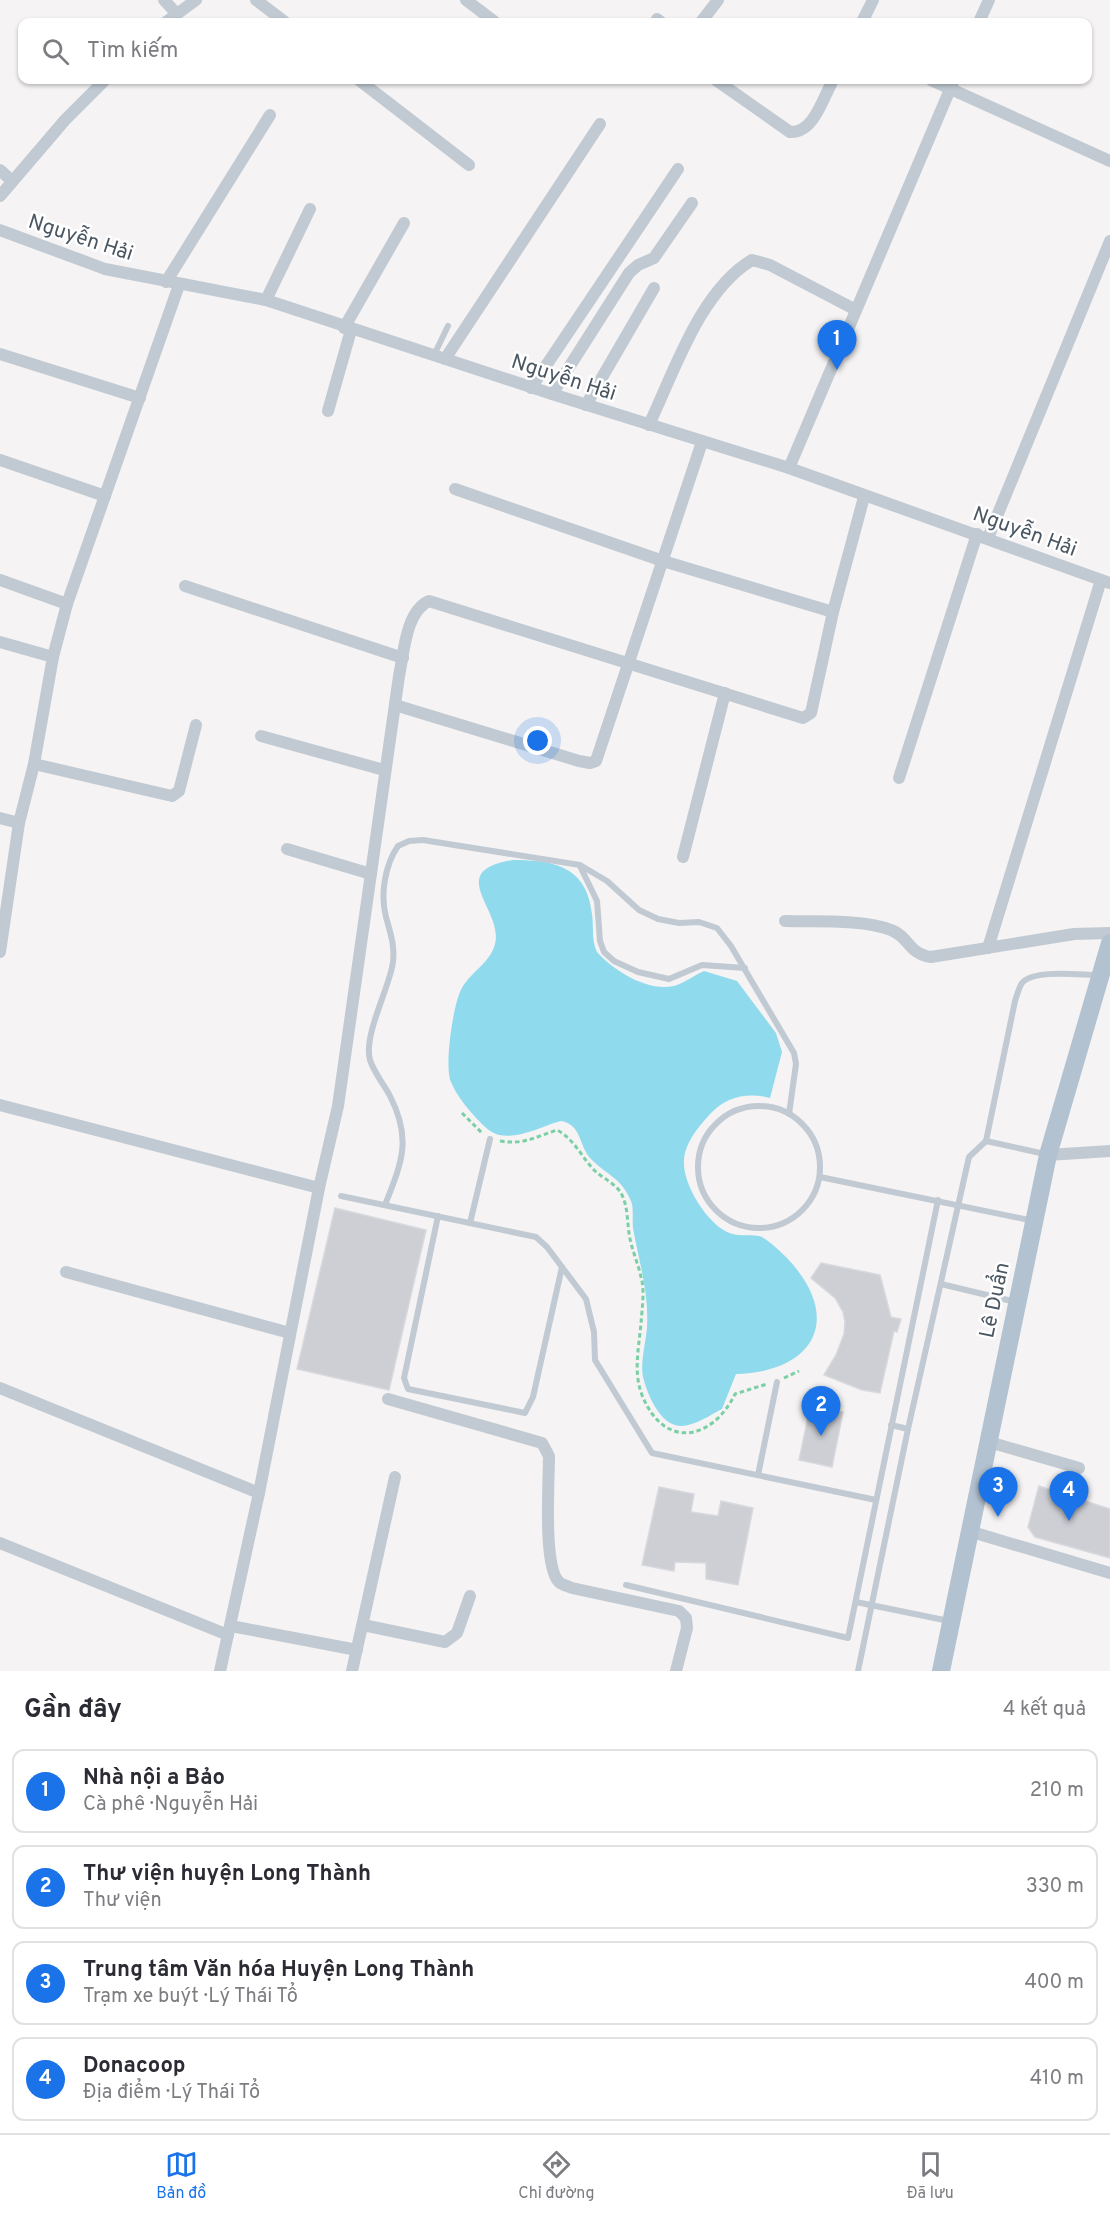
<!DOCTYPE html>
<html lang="vi">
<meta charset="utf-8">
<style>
:root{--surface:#fff;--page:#f2f2f3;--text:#2b2b33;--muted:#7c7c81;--line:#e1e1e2;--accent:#1a73e8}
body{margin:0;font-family:Overpass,sans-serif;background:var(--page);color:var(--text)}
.you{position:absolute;left:538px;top:741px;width:21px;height:21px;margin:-15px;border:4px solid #fff;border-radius:50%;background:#1a73e8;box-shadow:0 0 0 9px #1a73e833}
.badge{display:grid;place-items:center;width:39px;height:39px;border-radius:50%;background:var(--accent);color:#fff;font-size:20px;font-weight:700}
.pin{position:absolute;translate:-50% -50px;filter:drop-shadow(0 2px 3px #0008)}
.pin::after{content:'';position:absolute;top:32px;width:21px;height:18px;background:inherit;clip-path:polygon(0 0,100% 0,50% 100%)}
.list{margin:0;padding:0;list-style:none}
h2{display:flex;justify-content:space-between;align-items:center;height:78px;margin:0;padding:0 24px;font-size:26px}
h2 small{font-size:20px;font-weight:400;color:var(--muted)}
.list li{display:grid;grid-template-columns:39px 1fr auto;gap:18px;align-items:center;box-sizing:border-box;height:84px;margin:0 12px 12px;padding:0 12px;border:2px solid var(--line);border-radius:12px}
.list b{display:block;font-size:22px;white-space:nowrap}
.list p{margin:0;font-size:20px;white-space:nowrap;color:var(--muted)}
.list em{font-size:20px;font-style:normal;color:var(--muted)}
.icon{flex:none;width:33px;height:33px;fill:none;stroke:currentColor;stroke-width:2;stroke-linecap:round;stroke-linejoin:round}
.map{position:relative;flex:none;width:1110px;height:1671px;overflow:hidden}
.search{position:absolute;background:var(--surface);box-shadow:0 2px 4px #0004;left:18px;right:18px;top:18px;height:66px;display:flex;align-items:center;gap:15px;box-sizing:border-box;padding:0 21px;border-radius:12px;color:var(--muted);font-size:22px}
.sheet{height:462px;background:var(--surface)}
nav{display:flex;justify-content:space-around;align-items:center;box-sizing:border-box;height:84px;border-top:2px solid var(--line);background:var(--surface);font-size:16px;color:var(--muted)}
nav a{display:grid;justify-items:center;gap:3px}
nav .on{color:var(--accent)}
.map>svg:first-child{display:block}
.water{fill:#90daee}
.building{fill:#cdcfd5;stroke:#d7d9de;stroke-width:1.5}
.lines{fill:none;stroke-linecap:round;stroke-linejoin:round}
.path{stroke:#7ad0a6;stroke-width:3;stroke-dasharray:4.5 3;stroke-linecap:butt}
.service{stroke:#c1cad2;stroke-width:6}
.minor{stroke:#c1cad2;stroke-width:12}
.primary{stroke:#b3c2d1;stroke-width:18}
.labels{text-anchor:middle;stroke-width:5;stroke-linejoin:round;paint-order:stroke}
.street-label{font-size:21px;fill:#4a5661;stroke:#fff}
</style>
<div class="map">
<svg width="1110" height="1671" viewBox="0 0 1110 1671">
<rect width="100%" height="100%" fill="#f5f3f3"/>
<path class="water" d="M513,860C555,860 587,867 592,914C594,927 591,939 597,952C613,970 647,992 674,986C684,983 695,975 704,971L737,981L776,1033L782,1052L770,1098C748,1092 727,1096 711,1113C700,1125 685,1142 684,1160C682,1183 706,1222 727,1232C737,1237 748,1234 759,1236C767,1238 781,1252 787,1258C844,1318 815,1372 736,1374L722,1409C710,1415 689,1430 675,1425C658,1420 647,1393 643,1377C640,1363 646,1342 647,1327C649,1292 639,1262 633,1228C632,1219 634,1208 631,1201C621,1177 606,1175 590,1158C579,1145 581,1124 561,1121C542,1126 520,1139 499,1135C489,1132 484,1126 477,1119C467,1108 457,1096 451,1082C444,1066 453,1008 460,992C468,973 490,964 495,944C504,910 443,871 513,860Z"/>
<g class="building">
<polygon points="335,1208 426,1230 389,1390 297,1369"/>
<polygon points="821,1263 880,1275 891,1317 901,1319 897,1332 894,1331 880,1393 862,1390 824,1375 836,1355 844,1334 845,1322 843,1312 835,1298 811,1278"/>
<polygon points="812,1398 835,1401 833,1410 843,1412 832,1467 799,1460"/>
<polygon points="1039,1486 1110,1509 1110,1558 1035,1537 1028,1527"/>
<polygon points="659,1487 694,1494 691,1512 718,1516 721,1501 753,1508 738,1585 706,1579 706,1563 675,1562 674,1571 642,1565"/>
</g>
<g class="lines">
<g class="path">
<polyline points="462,1113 483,1134"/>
<path d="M500,1141C524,1145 535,1137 557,1130C574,1139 581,1156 594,1170C602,1178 615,1183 621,1193C628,1206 627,1220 629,1233C631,1248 638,1263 641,1277C645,1290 642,1309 641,1323C639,1347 633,1372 642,1395C664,1450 712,1441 735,1394L767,1384"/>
<polyline points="784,1378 799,1371"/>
</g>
<g class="service">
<polyline points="434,355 448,326"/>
<polyline points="580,866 597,901 600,941 604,952 614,961 638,972 669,979 702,965 745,968"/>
<circle cx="759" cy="1167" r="61"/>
<path d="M986,1141L1015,1001C1017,995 1019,987 1022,983C1033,969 1080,975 1097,975"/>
<polyline points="820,1177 1034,1221"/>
<polyline points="341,1196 536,1237 547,1247 586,1299 594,1332 595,1360 652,1453 876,1500"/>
<path d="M385,1205C402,1162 412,1139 390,1096C384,1084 374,1073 370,1060C363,1035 390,987 393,962C395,945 390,932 386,917C380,894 385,865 398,846L409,841L423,840L580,865L607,881L639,910L658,919L679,923L699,922L717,928L731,946L794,1053L796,1064L789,1114"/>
<polyline points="438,1216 404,1378 408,1389 525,1413 533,1397 562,1267"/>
<polyline points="470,1223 490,1139"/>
<polyline points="941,1284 1016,1302"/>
<polyline points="891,1425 908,1429"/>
<polyline points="758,1475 777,1382"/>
<polyline points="626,1585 848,1638 938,1200"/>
<polyline points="856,1602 949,1621"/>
<polyline points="858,1671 908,1429 969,1157 986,1141 1045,1154"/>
</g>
<g class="minor">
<polyline points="164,0 176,13"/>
<polyline points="256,0 285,22"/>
<polyline points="466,0 495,22"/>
<polyline points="657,19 661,22"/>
<polyline points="166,22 196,0"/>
<polyline points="701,22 718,0"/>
<polyline points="862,22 873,0"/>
<polyline points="979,22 989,0"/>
<polyline points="359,80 469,165"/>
<path d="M716,80L790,132C814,133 823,98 833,80"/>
<polyline points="931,80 1110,161"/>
<polyline points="0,170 12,181"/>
<polyline points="0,196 65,120 105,80"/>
<polyline points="0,230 105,269 266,300 552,394 789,468 1110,583"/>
<polyline points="166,282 270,115"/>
<polyline points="266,300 310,209"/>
<polyline points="344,328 404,223"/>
<polyline points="0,354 140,398"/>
<polyline points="445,359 600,124"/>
<polyline points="531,388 678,169"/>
<polyline points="552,394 629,273 638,265 654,258 692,203"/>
<polyline points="586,405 654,288"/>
<polyline points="328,411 351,330"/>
<path d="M649,425C674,372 700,291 752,260L770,265L856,310"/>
<polyline points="0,460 105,496"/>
<polyline points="789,468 954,80"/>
<polyline points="455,489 663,561 833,612"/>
<polyline points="988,538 1110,241"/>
<polyline points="0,580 67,604"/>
<polyline points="185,586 403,658"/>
<polyline points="0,642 53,657"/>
<polyline points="395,705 579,761 590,763 596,761 702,442"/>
<polyline points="261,736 384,770"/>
<polyline points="34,764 172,796 179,791 196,725"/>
<polyline points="899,778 977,534"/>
<polyline points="0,818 19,823"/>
<polyline points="287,849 371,874"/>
<polyline points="683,857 725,693"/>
<path d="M785,921C815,922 864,919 891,930C910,937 907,953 931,957L1074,934L1110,933"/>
<polyline points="988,948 1101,580"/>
<polyline points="0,952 19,823 34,764 53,657 67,604 179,285"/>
<polyline points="0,1105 319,1188"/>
<polyline points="1048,1155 1110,1151"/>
<polyline points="66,1272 290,1333"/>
<polyline points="0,1388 259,1493"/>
<path d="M388,1399L542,1443L549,1456C549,1481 543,1567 559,1582C562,1585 568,1586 572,1588L679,1611L686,1618L687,1628L676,1671"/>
<polyline points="989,1442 1079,1468"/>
<polyline points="972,1532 1110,1573"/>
<polyline points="0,1543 228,1635"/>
<polyline points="363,1625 445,1642 457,1633 470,1596"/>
<polyline points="231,1626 357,1650"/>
<path d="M220,1671L259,1493L319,1188L338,1106L399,676C404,652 406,611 429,601L803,718L811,713L833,612L864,497"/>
<polyline points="352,1671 395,1477"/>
</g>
<polyline class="primary" points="941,1671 1048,1155 1110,943"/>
</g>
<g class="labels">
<g class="street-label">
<text transform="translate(81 237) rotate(18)" y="7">Nguyễn Hải</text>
<text transform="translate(564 377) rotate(18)" y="7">Nguyễn Hải</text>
<text transform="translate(1025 531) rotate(20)" y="7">Nguyễn Hải</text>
<text transform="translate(994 1300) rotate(-78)" y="7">Lê Duẩn</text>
</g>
</g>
</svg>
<div class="you"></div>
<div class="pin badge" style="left:837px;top:370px">1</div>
<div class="pin badge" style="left:821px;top:1436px">2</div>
<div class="pin badge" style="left:998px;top:1517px">3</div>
<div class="pin badge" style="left:1069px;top:1521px">4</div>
<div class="search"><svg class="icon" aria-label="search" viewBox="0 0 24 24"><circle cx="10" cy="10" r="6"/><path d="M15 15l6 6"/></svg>Tìm kiếm</div>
</div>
<section class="sheet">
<h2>Gần đây<small>4 kết quả</small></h2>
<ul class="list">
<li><span class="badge">1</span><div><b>Nhà nội a Bảo</b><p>Cà phê · Nguyễn Hải</p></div><em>210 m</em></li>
<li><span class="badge">2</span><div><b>Thư viện huyện Long Thành</b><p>Thư viện</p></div><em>330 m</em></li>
<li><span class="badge">3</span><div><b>Trung tâm Văn hóa Huyện Long Thành</b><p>Trạm xe buýt · Lý Thái Tổ</p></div><em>400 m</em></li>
<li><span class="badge">4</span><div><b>Donacoop</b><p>Địa điểm · Lý Thái Tổ</p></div><em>410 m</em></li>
</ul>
</section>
<nav>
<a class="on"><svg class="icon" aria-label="map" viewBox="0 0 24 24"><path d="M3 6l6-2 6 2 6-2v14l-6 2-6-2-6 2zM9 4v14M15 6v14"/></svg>Bản đồ</a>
<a><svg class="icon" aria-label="directions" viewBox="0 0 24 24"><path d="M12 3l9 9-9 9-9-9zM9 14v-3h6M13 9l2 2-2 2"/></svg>Chỉ đường</a>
<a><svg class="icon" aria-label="saved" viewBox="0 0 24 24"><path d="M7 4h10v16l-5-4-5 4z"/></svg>Đã lưu</a>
</nav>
